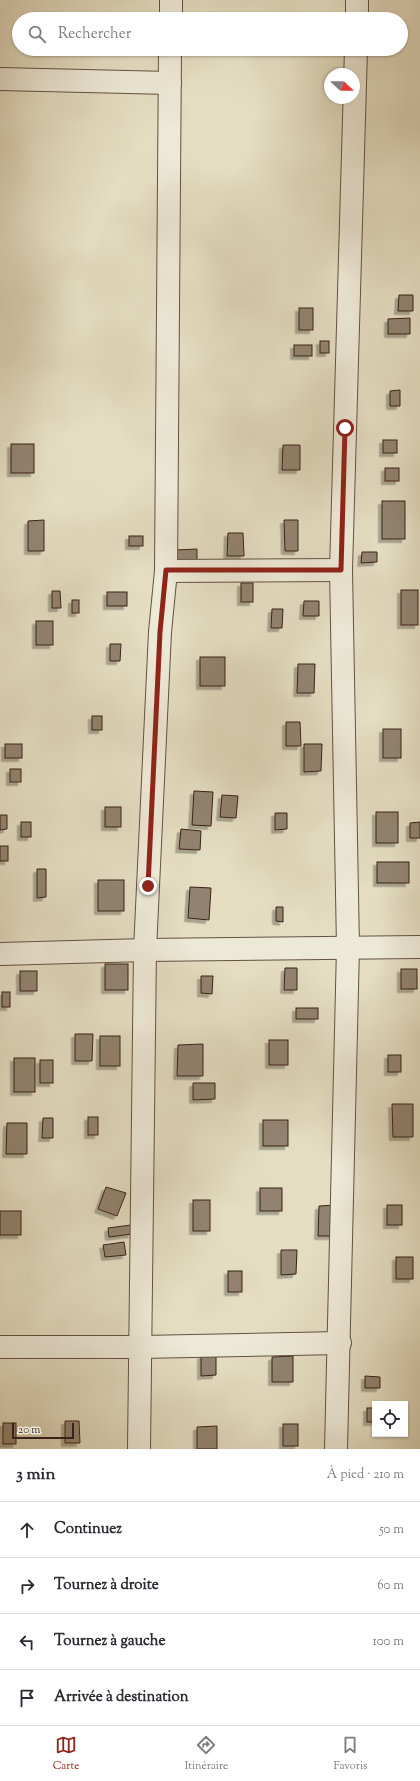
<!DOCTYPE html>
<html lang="fr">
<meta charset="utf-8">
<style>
:root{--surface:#fff;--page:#f7f7f7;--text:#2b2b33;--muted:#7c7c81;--line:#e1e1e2;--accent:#8f2418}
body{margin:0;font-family:"Sorts Mill Goudy",serif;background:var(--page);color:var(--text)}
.controls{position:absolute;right:12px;bottom:12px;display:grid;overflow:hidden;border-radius:0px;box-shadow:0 1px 3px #0004}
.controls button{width:36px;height:36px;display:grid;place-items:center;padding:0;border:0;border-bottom:1px solid var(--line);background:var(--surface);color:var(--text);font:20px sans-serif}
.compass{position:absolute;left:324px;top:68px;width:36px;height:36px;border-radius:50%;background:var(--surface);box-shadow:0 1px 3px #0004;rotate:112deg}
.scale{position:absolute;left:12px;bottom:10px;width:62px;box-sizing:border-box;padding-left:4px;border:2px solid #392217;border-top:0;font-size:11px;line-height:14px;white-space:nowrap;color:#392217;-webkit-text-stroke:3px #ede9d7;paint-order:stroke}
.stop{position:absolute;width:12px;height:12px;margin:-9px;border:3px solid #8f2418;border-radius:50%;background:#fff}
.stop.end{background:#8f2418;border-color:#fff;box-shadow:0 1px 4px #0008}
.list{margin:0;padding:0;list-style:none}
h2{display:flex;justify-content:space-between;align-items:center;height:52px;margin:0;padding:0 16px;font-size:17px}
h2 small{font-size:13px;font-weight:400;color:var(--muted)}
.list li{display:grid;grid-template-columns:26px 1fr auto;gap:12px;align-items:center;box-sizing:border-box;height:56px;padding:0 16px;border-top:1px solid var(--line)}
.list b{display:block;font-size:15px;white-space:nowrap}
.list em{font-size:13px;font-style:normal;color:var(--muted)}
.icon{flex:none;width:22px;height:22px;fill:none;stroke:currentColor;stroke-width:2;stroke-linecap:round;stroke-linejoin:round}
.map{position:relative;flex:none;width:420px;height:1449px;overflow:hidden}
.search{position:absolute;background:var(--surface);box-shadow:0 1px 3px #0004;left:12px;right:12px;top:12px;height:44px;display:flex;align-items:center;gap:10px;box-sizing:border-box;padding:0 14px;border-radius:22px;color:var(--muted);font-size:15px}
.sheet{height:276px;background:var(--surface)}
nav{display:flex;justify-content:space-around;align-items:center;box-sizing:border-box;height:56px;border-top:1px solid var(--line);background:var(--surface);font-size:11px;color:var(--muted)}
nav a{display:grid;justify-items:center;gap:2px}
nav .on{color:var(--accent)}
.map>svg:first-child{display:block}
.building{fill:#928370;stroke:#392217;filter:url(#shadow)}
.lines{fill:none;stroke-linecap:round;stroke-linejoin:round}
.minor-casing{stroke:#645142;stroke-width:24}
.minor{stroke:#ede9d7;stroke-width:22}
.route{stroke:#8f2418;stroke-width:5}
</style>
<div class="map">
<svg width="420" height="1449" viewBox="0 0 420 1449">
<defs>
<filter id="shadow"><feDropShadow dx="-3.5" dy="3.5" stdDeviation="0" flood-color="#0004"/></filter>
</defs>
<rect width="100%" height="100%" fill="#e4ddc2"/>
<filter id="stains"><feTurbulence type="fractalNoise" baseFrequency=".005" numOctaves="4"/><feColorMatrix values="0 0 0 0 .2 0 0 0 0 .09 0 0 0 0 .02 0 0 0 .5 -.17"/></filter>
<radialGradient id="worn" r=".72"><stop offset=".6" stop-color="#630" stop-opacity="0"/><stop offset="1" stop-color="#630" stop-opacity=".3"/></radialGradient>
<g class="building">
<polygon points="399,295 413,295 413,311 398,311"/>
<rect x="299" y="308" width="14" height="22"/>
<polygon points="410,318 410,334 388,334 388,319"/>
<rect x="320" y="341" width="9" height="12"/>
<rect x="294" y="345" width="18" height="11"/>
<polygon points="400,390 400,406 390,406 390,391"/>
<rect x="383" y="440" width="14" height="13"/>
<rect x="11" y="444" width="23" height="29"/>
<polygon points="283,445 300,445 300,470 282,470"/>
<rect x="385" y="468" width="14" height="13"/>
<rect x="382" y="501" width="23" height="38"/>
<polygon points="44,520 44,551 28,551 28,521"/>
<polygon points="284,520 298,520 298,551 285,551"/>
<polygon points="228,533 243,533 244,556 227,556"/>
<rect x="129" y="536" width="14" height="10"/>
<polygon points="197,549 197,560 176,560 176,550"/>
<polygon points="362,552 377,552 377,562 361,563"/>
<rect x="241" y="583" width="12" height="19"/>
<rect x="401" y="590" width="17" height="35"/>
<polygon points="52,591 60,591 61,608 52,608"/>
<rect x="107" y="592" width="20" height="14"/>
<rect x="72" y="600" width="7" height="13"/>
<polygon points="304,601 319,601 319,616 303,616"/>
<polygon points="272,609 283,609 282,628 271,628"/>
<rect x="36" y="621" width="17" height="24"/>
<polygon points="110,644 121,644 120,661 110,661"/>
<rect x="200" y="657" width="25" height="29"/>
<polygon points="298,664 315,664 314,693 297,693"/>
<rect x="92" y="716" width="10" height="14"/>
<polygon points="286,722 300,722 301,746 286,746"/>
<rect x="383" y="729" width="18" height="29"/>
<rect x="5" y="744" width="17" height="14"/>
<polygon points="304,744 322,744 321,771 304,772"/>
<rect x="10" y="769" width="11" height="13"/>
<polygon points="194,791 213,792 211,826 192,825"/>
<polygon points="222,795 238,796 236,818 220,817"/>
<rect x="105" y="807" width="16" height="20"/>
<rect x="376" y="812" width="22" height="31"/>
<polygon points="275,813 287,813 287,829 275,830"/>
<polygon points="0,815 7,815 7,829 0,830"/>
<rect x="21" y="822" width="10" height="15"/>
<polygon points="420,822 420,838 410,838 410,823"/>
<polygon points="181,829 201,831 200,850 179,849"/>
<rect x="0" y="846" width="8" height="15"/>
<rect x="377" y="862" width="32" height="21"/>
<polygon points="37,869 46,869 46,897 37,898"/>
<rect x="98" y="880" width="26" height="31"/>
<polygon points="190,887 211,888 209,920 188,918"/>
<polygon points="276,907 283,907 283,922 276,921"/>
<rect x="105" y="964" width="23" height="26"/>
<polygon points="285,968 297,968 297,990 284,990"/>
<rect x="401" y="969" width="16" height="20"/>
<rect x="20" y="971" width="17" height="20"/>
<polygon points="201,976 213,976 212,994 201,993"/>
<rect x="2" y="992" width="8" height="15"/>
<rect x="296" y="1008" width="22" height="11"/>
<polygon points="75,1034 93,1034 92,1061 75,1061"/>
<rect x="100" y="1036" width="20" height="30"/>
<rect x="269" y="1040" width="19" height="25"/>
<polygon points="203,1044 203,1076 177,1076 178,1045"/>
<rect x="388" y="1055" width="13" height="17"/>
<rect x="14" y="1058" width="21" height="34"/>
<rect x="40" y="1060" width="13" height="23"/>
<polygon points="193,1083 215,1083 215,1099 193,1100"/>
<polygon points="392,1104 413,1104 413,1137 393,1137"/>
<rect x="88" y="1117" width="10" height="18"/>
<polygon points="43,1118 53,1118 53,1138 42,1138"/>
<rect x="263" y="1120" width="25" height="26"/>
<polygon points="7,1123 27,1123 27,1154 6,1154"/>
<polygon points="106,1187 126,1193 117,1216 98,1209"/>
<rect x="260" y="1188" width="22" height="23"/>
<rect x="193" y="1200" width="17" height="31"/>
<polygon points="336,1205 336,1236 318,1236 319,1206"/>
<rect x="387" y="1205" width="15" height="20"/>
<rect x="0" y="1211" width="21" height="24"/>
<polygon points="131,1225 132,1234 109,1237 108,1228"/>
<polygon points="124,1242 126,1255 105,1257 103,1245"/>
<polygon points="281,1250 297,1250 296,1274 281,1275"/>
<rect x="396" y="1257" width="17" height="22"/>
<rect x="228" y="1271" width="14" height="21"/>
<polygon points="201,1355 216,1355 216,1375 201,1376"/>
<polygon points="293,1356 293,1382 272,1382 272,1357"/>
<polygon points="365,1376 380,1377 380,1388 365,1388"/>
<rect x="367" y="1408" width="8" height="14"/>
<polygon points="65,1421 79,1421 80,1443 65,1443"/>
<rect x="3" y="1423" width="13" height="21"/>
<rect x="283" y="1424" width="15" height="22"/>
<polygon points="217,1426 217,1449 197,1449 197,1427"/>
</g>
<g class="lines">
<g class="minor-casing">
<g id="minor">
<polyline points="171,19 171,0"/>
<polyline points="357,19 357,0"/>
<polyline points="0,79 170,83"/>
<polyline points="166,571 341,570"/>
<polyline points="0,954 145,950 420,947"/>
<polyline points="0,1347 141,1347 340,1343"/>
<polyline points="139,1449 145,950 160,632 166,571 170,49"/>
<polyline points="336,1449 348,947 341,570 356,49"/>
</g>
</g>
<use href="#minor" class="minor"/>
</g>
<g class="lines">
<polyline class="route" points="148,886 160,632 166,570 341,570 345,428"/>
</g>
<rect width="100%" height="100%" filter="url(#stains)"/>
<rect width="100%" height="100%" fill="url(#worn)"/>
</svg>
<div class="controls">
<button><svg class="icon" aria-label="locate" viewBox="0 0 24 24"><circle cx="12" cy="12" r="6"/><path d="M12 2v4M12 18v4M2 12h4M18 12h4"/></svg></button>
</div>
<svg class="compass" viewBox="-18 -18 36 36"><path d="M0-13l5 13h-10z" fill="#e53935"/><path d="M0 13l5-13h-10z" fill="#7c7c81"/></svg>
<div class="scale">20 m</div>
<div class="stop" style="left:345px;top:428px"></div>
<div class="stop end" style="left:148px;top:886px"></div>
<div class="search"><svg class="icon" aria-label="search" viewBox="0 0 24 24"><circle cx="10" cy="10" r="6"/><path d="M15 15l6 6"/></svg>Rechercher</div>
</div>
<section class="sheet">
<h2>3 min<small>À pied · 210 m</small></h2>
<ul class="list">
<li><svg class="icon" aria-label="ahead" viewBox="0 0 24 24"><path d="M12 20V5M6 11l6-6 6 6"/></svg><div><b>Continuez</b></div><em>50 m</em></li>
<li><svg class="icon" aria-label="right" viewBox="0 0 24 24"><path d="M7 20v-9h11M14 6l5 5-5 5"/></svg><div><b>Tournez à droite</b></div><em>60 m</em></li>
<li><svg class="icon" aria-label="left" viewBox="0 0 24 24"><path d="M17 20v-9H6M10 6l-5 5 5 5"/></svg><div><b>Tournez à gauche</b></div><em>100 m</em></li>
<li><svg class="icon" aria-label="arrive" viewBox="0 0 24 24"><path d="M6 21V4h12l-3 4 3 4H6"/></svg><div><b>Arrivée à destination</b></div></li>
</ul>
</section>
<nav>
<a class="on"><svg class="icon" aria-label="map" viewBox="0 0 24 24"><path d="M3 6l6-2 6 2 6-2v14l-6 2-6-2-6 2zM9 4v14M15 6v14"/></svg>Carte</a>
<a><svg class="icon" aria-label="directions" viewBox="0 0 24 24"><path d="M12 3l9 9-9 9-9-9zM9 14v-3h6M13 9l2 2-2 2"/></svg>Itinéraire</a>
<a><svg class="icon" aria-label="saved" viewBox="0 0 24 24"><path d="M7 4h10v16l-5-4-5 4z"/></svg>Favoris</a>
</nav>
